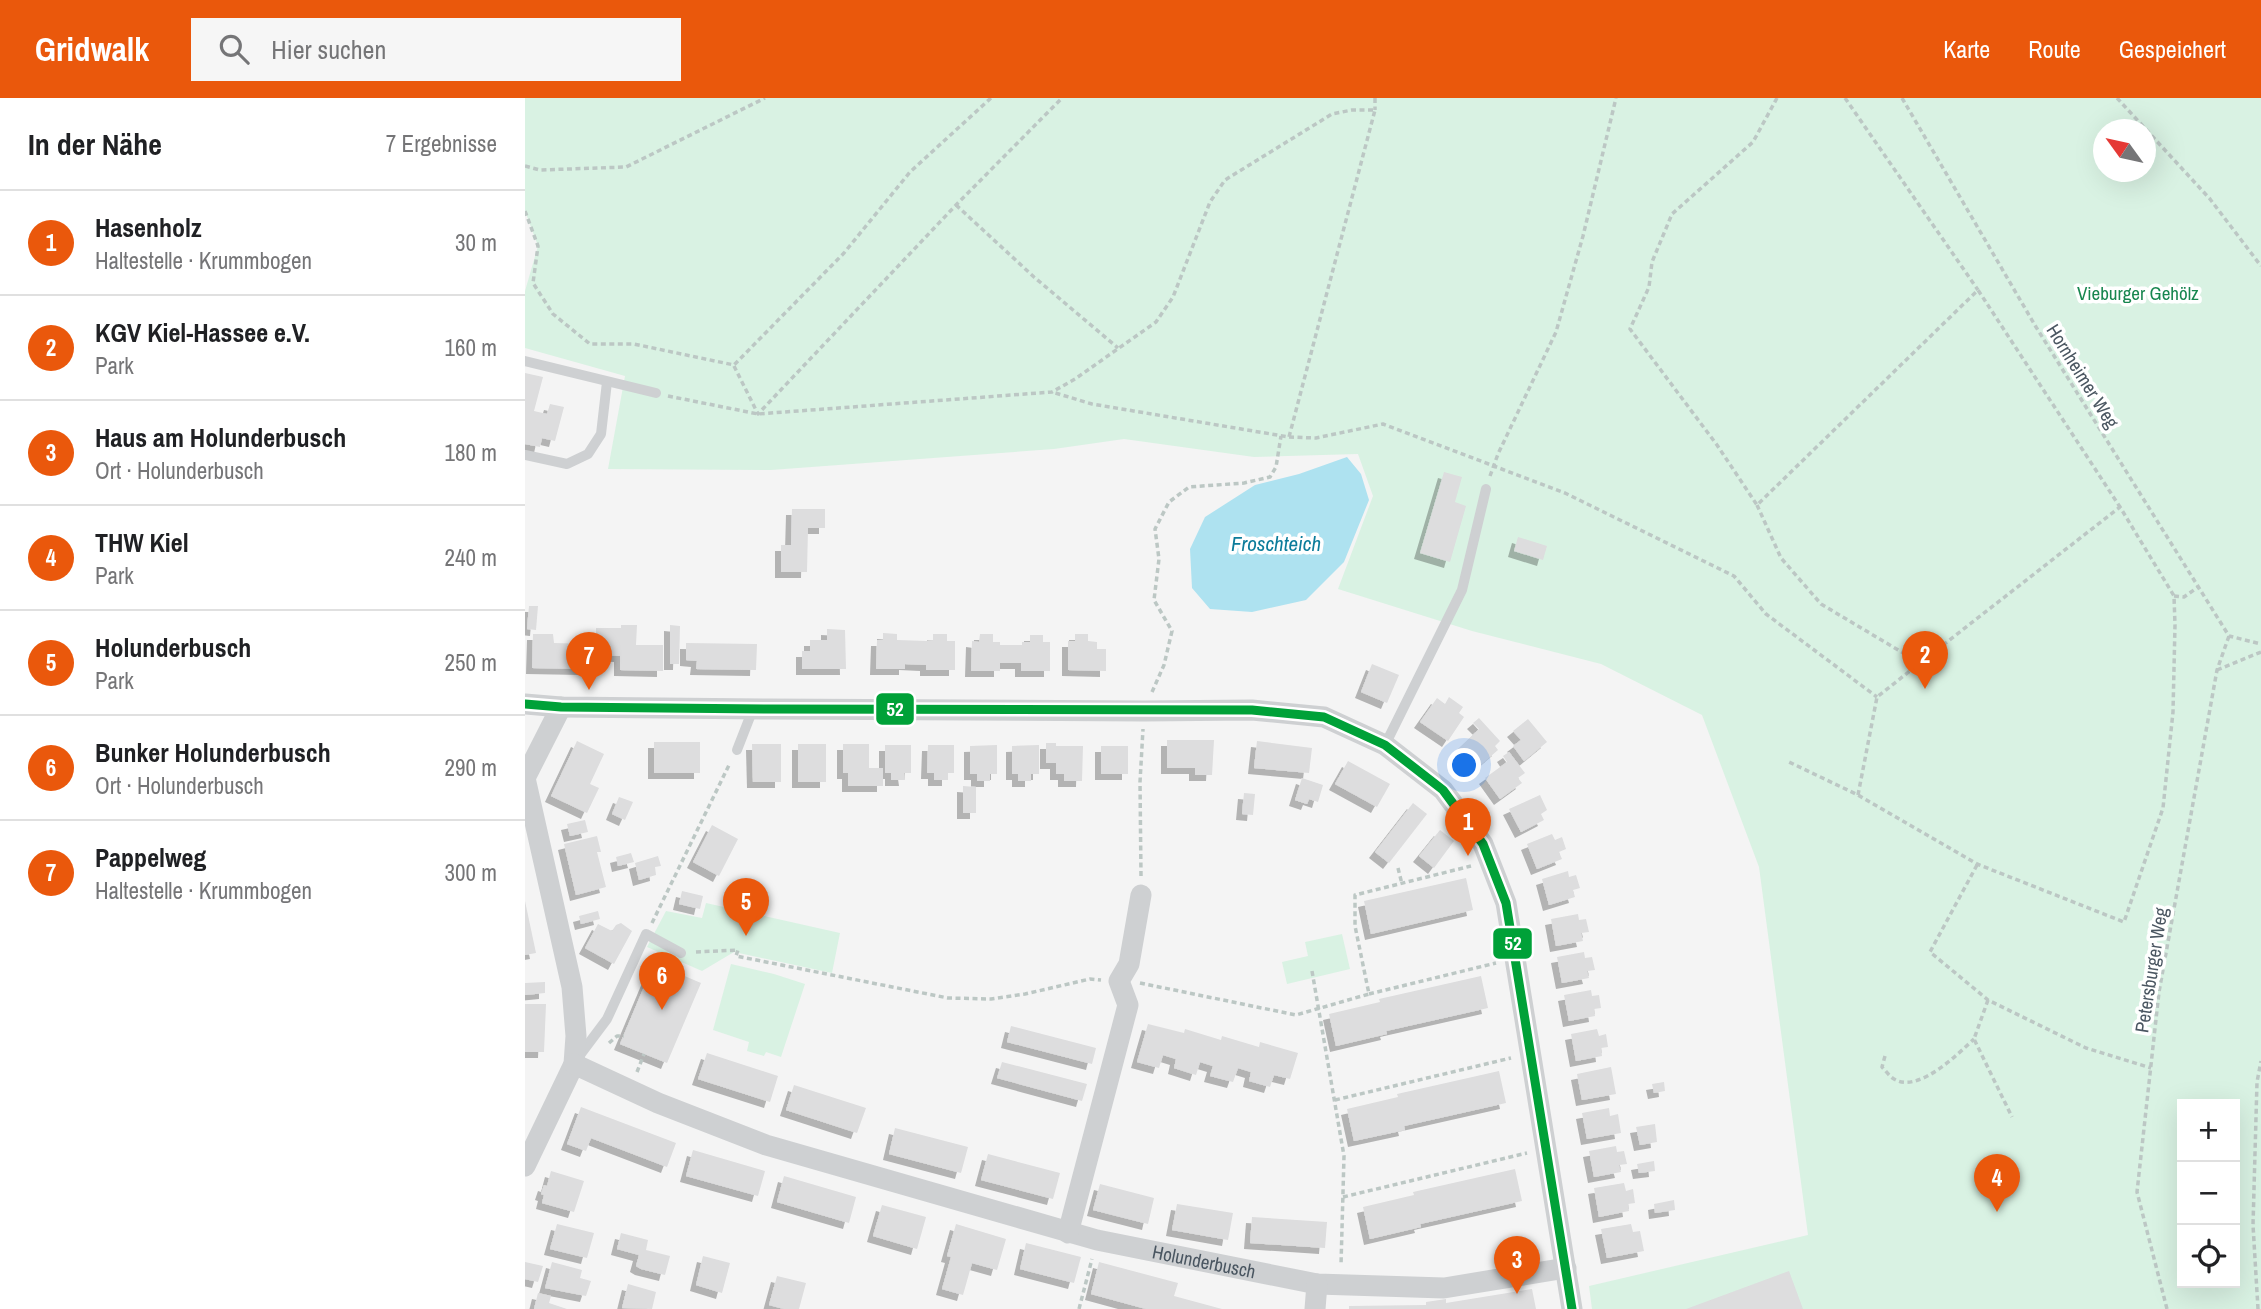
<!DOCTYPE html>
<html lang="de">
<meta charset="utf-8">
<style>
:root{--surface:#fff;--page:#f6f6f6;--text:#202124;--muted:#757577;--line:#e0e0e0;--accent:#ea580c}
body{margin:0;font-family:"Archivo Narrow",sans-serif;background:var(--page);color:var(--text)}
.controls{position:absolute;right:21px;bottom:21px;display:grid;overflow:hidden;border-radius:0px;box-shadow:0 7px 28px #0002}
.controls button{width:63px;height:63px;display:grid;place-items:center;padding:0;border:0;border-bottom:2px solid var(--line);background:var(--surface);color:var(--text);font:35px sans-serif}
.compass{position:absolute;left:1568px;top:21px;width:63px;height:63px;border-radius:50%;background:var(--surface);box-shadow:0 7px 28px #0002;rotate:303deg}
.you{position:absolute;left:940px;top:668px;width:24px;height:24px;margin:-18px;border:5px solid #fff;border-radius:50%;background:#1a73e8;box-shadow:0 0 0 10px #1a73e833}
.badge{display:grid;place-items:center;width:46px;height:46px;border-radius:50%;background:var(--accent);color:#fff;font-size:23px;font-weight:700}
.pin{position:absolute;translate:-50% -58px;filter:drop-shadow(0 2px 4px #0008)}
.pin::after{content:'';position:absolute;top:37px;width:24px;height:21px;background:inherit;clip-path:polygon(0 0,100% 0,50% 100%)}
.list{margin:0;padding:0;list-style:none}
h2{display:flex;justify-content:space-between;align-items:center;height:91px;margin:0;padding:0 28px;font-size:30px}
h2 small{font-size:23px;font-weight:400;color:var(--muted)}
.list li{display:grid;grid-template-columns:46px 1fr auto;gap:21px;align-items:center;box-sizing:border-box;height:105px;padding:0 28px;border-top:2px solid var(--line)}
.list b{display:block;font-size:26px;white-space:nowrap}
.list p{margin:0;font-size:23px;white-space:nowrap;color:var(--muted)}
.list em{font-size:23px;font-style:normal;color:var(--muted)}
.icon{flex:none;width:38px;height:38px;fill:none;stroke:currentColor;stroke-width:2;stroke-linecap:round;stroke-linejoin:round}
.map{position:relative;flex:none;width:1736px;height:1211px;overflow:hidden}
header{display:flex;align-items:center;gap:42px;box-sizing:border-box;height:98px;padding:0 35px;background:var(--accent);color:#fff}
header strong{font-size:33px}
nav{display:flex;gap:38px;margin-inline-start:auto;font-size:24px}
.search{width:490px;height:63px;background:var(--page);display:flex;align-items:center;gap:18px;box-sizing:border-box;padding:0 24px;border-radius:0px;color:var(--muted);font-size:26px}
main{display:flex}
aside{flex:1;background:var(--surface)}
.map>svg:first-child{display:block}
.green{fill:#d9f2e3;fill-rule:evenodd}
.water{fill:#aee2f0}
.building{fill:#ddddde;filter:url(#shadow)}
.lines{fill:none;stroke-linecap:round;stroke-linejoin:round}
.path{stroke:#bcc7c4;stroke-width:3.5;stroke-dasharray:5 3.5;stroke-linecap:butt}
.service{stroke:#ced0d2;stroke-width:10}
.minor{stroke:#ced0d2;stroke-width:21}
.bus-1-casing{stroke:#fff;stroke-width:14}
.bus-1{stroke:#00a138;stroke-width:9}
.labels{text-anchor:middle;stroke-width:7;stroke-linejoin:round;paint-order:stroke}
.park-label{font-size:19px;fill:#17864f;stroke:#fff}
.street-label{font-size:19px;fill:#4a5661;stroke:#fff}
.water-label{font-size:21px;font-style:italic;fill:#0c7c9b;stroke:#fff}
.line-badge{stroke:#fff;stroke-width:2.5}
.badge-label{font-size:19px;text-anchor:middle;font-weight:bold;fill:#fff}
</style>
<header>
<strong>Gridwalk</strong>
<div class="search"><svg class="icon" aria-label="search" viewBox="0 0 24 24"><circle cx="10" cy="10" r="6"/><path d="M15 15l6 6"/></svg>Hier suchen</div>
<nav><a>Karte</a><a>Route</a><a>Gespeichert</a></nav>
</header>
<main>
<aside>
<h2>In der Nähe<small>7 Ergebnisse</small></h2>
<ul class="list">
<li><span class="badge">1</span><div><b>Hasenholz</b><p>Haltestelle · Krummbogen</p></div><em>30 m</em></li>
<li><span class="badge">2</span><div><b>KGV Kiel-Hassee e.V.</b><p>Park</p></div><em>160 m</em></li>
<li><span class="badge">3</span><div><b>Haus am Holunderbusch</b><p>Ort · Holunderbusch</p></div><em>180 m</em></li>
<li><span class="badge">4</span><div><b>THW Kiel</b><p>Park</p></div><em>240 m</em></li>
<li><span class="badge">5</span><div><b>Holunderbusch</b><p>Park</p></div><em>250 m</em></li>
<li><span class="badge">6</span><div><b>Bunker Holunderbusch</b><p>Ort · Holunderbusch</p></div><em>290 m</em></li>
<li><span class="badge">7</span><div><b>Pappelweg</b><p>Haltestelle · Krummbogen</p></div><em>300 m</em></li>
</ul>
</aside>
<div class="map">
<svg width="1736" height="1211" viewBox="0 0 1736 1211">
<defs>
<filter id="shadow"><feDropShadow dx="-6" dy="6" stdDeviation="0" flood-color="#0004"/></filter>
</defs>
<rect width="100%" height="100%" fill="#f4f4f4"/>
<g class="green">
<path d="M0,0H1736V1211H1067L1064,1188L1283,1137L1234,769L1177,617L1076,566L947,533L813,491L848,398L833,356L729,359L599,341L529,351L246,372L83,371L100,278L0,250V193L13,148L0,113ZM1578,32H1620V74H1578ZM1657,1006H1710V1185H1657Z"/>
<polygon points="181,805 315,835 307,875 209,854 177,873 122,849 141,813 177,820"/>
<polygon points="817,836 825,871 762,886 757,864 783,858 780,844"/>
<polygon points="206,866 249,876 280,886 256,959 241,954 239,958 222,953 224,944 188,932"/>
</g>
<polygon class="water" points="822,359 836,376 844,402 819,464 781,502 727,514 685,511 667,490 665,451 680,419 730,387 774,376"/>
<g class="building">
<polygon points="0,275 18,279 9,313 22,316 25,306 39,309 30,343 17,340 15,349 0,346"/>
<polygon points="919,374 937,379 930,404 941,408 925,464 895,455"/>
<polygon points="267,411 300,411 300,430 283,430 282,474 256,474 256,447 266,447"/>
<polygon points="993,439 1022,448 1018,462 989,453"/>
<polygon points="4,508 13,508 11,532 2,531"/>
<polygon points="96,527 112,527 111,547 138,547 138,573 95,572 95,558 71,557 70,568 62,568 62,571 7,570 8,536 28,536 29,545 63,546 63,539 71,539 71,530 96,530"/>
<polygon points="145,527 155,528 154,566 145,566"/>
<polygon points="302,531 320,532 321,571 277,571 277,553 285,553 285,542 302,542"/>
<polygon points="358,535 372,536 372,542 402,543 408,542 408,536 422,536 422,543 430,543 430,572 401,572 401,567 380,566 380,571 351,571 352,542 358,542"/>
<polygon points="455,536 468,536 468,544 475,544 475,547 497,547 497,544 505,544 505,537 518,537 518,544 525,544 525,573 496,573 496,565 475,565 475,573 446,573 447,543 454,544"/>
<polygon points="550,536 563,536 563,543 572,544 572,551 581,551 581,573 543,572 543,543 550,543"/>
<polygon points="161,545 232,546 231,572 171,571 172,563 161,562"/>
<polygon points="847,566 874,577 862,605 836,594"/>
<polygon points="924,599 938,609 934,615 939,619 923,643 895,624 912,600 920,606"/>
<polygon points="954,620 975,643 970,648 973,652 951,671 933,651 954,631 948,625"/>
<polygon points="1003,621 1022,644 999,663 988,648 996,642 988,633"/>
<polygon points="642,642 689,642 687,677 670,677 670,670 642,670"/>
<polygon points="52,643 79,656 65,686 74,690 62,715 26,698"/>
<polygon points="732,643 787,650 784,675 729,670"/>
<rect x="129" y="644" width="46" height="31"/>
<polygon points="521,645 531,645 531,648 558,648 557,683 539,683 539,676 531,676 531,665 521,665"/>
<polygon points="227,646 256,646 256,684 228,684"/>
<rect x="273" y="646" width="28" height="38"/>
<polygon points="318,646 344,646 344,670 358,670 358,688 323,688 323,675 318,675"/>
<polygon points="360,647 386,647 386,675 379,675 380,682 366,682 366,675 360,675"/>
<polygon points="403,647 429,647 429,675 423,675 423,682 409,682 409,675 402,675"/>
<polygon points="472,647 472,676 465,676 465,683 452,683 452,676 445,676 445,648"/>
<polygon points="514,647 514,676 506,676 506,683 493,683 493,676 487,676 487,648"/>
<rect x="576" y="648" width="27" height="28"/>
<polygon points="984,654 1000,675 993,680 997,685 975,701 960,680 982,664 978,658"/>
<polygon points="823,663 865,686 852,709 810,686"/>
<polygon points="777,680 798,687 793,704 784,701 782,706 770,702"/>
<polygon points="438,688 451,689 451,715 438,715"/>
<polygon points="719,695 730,696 728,717 717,716"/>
<polygon points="1015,697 1022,712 1016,716 1019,722 996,734 984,711"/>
<polygon points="94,699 108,704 100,722 87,716"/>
<polygon points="888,705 902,716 864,765 850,754"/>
<polygon points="60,722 63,734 45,738 42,726"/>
<polygon points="187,727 213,741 194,778 168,764"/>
<polygon points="915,732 929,743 909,770 894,758"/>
<polygon points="1027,736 1030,742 1037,739 1041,751 1034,754 1037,761 1012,771 1002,746"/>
<polygon points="72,738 76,754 72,754 81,789 51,797 39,746"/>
<polygon points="106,755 109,764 93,768 91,759"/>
<polygon points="133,758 136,768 130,769 131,777 114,782 110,765"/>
<polygon points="1043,773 1044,779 1051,777 1055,790 1048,792 1050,799 1024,807 1017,781"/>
<polygon points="941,780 948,812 846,836 839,803"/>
<polygon points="157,793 178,798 175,811 154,806"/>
<polygon points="0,803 11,855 0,857"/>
<polygon points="73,813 75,821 56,826 54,818"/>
<polygon points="1053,816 1054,822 1061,821 1064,834 1056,835 1058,843 1031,848 1026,821"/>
<polygon points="96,825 107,833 89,866 60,850 73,826 87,833 91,827"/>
<polygon points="1059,854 1060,860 1067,859 1070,872 1062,873 1064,880 1037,885 1032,859"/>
<polygon points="129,865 176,885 142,965 95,946"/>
<polygon points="956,878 963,910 861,933 862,936 811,948 804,916 855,904 854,901"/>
<polygon points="20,884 20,895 0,897 0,885"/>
<polygon points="1066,892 1067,898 1074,897 1076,910 1069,911 1070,918 1044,923 1039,897"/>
<polygon points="0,906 21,906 19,954 0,954"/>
<polygon points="623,926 659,935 660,931 696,942 697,938 734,949 735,944 773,955 765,981 749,977 745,989 724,983 726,974 713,970 708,984 685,978 688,968 675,964 671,977 649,970 651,961 638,957 634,970 612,964"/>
<polygon points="486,928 571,950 567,966 482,944"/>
<polygon points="1072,931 1074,938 1081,936 1083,949 1076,950 1077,958 1051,963 1046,936"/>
<polygon points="182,955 253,978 245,1004 173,981"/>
<polygon points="477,964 562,986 557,1003 472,980"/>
<polygon points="1086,969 1091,996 1057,1002 1052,976"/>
<polygon points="974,973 981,1005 879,1028 880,1032 829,1043 822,1011 873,999 872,996"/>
<polygon points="1139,984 1140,993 1129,995 1127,986"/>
<polygon points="269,987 341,1010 332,1035 261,1012"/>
<polygon points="56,1009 151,1045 142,1069 66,1040 61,1053 42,1046"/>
<polygon points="1084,1010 1085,1018 1093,1016 1096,1035 1062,1041 1057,1015"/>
<polygon points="1130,1026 1132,1044 1115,1047 1111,1029"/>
<polygon points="370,1030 443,1049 436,1075 364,1056"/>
<polygon points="1091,1048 1092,1054 1099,1053 1102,1066 1094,1067 1096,1074 1069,1079 1064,1053"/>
<polygon points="168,1052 240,1073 233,1098 161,1078"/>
<polygon points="463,1056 535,1075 528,1101 456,1082"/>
<polygon points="1129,1063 1130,1073 1114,1075 1112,1066"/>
<polygon points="990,1071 997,1103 895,1126 896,1129 845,1141 838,1109 889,1097 888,1094"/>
<polygon points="26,1073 59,1083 49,1114 17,1105 19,1097 16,1096 19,1087 22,1088"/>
<polygon points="259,1078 331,1099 324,1125 252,1104"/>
<polygon points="1099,1085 1101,1093 1108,1091 1110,1105 1103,1106 1104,1113 1074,1119 1069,1090"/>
<polygon points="575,1086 629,1100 623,1126 568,1112"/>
<polygon points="1149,1102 1150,1112 1130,1115 1129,1106"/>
<polygon points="652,1106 708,1115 703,1142 647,1132"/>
<polygon points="357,1107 401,1119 392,1151 348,1138"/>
<polygon points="727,1119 802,1124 800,1150 725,1145"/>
<polygon points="32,1126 69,1135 62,1160 25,1151"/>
<polygon points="431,1126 481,1141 472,1172 447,1165 438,1197 417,1191 426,1159 422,1158"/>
<polygon points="1106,1126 1108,1134 1115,1133 1119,1153 1082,1160 1076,1131"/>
<polygon points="96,1135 123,1142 121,1152 145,1158 140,1177 116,1171 111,1168 114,1157 92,1151"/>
<polygon points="501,1145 556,1159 549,1185 495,1171"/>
<polygon points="178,1158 205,1165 197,1195 171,1187"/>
<polygon points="0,1164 18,1168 13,1184 0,1181"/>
<polygon points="27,1164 57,1172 55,1180 66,1183 61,1198 20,1190"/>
<polygon points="574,1164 653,1185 649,1198 697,1211 621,1211 566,1196"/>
<polygon points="1264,1173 1278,1211 1161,1211"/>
<polygon points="252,1178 281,1185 274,1211 259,1211 244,1207"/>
<polygon points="103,1186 131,1194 127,1211 97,1210"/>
<polygon points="1007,1191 1011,1211 824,1211 824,1208 901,1207 901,1204 921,1201 921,1205"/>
<polygon points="13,1195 26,1198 24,1205 42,1211 9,1211"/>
</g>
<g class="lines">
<g class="path">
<polyline points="850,0 850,12"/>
<polyline points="1252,0 1228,44 1147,116 1127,164 1124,189 1105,231 1192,347 1232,407 1453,192 1595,409"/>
<polyline points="1320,0 1453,192"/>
<polyline points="1377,0 1511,229 1704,538 1736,546"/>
<polyline points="1592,0 1685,101 1736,168"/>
<polyline points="0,68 15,72 101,69 240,0"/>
<polyline points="431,107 509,179 593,250"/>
<polyline points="0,113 13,148 8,185 28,216 65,246 109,246 209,267 319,155 385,74 466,0"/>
<polyline points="209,268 233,316 431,107 537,0"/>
<polyline points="143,298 233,316 527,294 550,281 631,224 648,199 685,104 700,82 807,16 827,12 850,12 764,339 567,306 527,294"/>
<polyline points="764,339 791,340 858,326 1040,395 1209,478 1241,516 1352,599"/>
<polyline points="965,378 973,356 1031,234 1058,138 1091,0"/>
<polyline points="1232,407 1256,460 1296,506 1395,565 1595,409 1649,498 1650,527 1648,614 1638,710 1599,824 1452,766 1333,697 1264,664"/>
<polyline points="1649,498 1659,499 1673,489"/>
<polyline points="1692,572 1736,554"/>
<polyline points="627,594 639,567 647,533 629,502 634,461 630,431 644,404 664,389 719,385 745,379 751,369 756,338"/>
<polyline points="1333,697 1352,599 1395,565"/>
<polyline points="1452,767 1405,854 1463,902 1561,950 1626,970"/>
<polyline points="873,770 877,786"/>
<polyline points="616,778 615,684 618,631"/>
<polyline points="127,825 205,665"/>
<polyline points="171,854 213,852 211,858 423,900 466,901 500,896 565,881 576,882"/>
<polyline points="787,873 819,1058 816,1167"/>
<polyline points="615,885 771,917 844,896 830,828 830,797 946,768"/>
<polyline points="844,896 971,865"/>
<polyline points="1463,902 1449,941 1487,1019"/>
<polyline points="84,945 92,938 99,938"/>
<path d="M1360,958L1357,969C1361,973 1365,979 1369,981C1393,996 1433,956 1449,941"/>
<polyline points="112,974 119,956"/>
<polyline points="810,1002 986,960"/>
<polyline points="818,1099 1002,1055"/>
<polyline points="554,1211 567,1161"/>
<polyline points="1642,1211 1612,1094 1634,894 1692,572 1704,538"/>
<polyline points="1733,1211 1728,1127 1732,984 1736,963"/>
</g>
<g class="service">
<polyline points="0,263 131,295"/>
<polyline points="0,357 42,366 63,356 76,336 82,284"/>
<polyline points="860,647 937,492 961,391"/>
<polyline points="212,652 228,611"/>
<polyline points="52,961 82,921 121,836 156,855"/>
</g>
<g class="minor">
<polyline points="0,606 36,609 242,611 619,613 727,612 799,619 860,647 918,692 958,746 981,805 1047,1211"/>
<polyline points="0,680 47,889 51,938 49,966 0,1068"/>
<polyline points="0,680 36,609"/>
<path id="s1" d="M49,966L133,1005L241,1047L572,1142L792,1186L919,1190L1041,1170"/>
<polyline points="543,1135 603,907 594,883 604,866 616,797"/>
<polyline points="790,1211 792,1186"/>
</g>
<g class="bus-1-casing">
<polyline id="bus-1" points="0,606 36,609 242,611 727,612 799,619 860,647 918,692 958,746 981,805 1047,1211"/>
</g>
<use href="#bus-1" class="bus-1"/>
</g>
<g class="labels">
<g class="park-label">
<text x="1613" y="202">Vieburger Gehölz</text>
</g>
<g class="street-label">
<text transform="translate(1558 278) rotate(58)" y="7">Hornheimer Weg</text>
<text transform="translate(1626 872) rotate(-81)" y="7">Petersburger Weg</text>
<text dy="7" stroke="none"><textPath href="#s1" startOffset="662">Holunderbusch</textPath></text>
</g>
<g class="water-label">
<text x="751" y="453">Froschteich</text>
</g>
</g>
<g class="line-badge">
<rect x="350" y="594" width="40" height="34" rx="7" fill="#00a138"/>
<rect x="967" y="829" width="41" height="33" rx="7" fill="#00a138"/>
</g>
<g class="badge-label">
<text x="370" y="618">52</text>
<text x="988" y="852">52</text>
</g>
</svg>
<div class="controls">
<button>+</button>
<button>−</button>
<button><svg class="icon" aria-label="locate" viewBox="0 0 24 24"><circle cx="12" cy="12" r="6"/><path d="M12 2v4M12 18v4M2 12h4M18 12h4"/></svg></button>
</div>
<svg class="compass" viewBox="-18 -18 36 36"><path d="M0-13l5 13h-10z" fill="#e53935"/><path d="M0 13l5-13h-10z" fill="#757577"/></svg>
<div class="you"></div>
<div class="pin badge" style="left:943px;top:758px">1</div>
<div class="pin badge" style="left:1400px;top:591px">2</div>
<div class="pin badge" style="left:992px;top:1196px">3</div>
<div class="pin badge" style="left:1472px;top:1114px">4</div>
<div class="pin badge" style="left:221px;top:838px">5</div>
<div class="pin badge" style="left:137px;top:912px">6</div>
<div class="pin badge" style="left:64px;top:592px">7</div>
</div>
</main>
